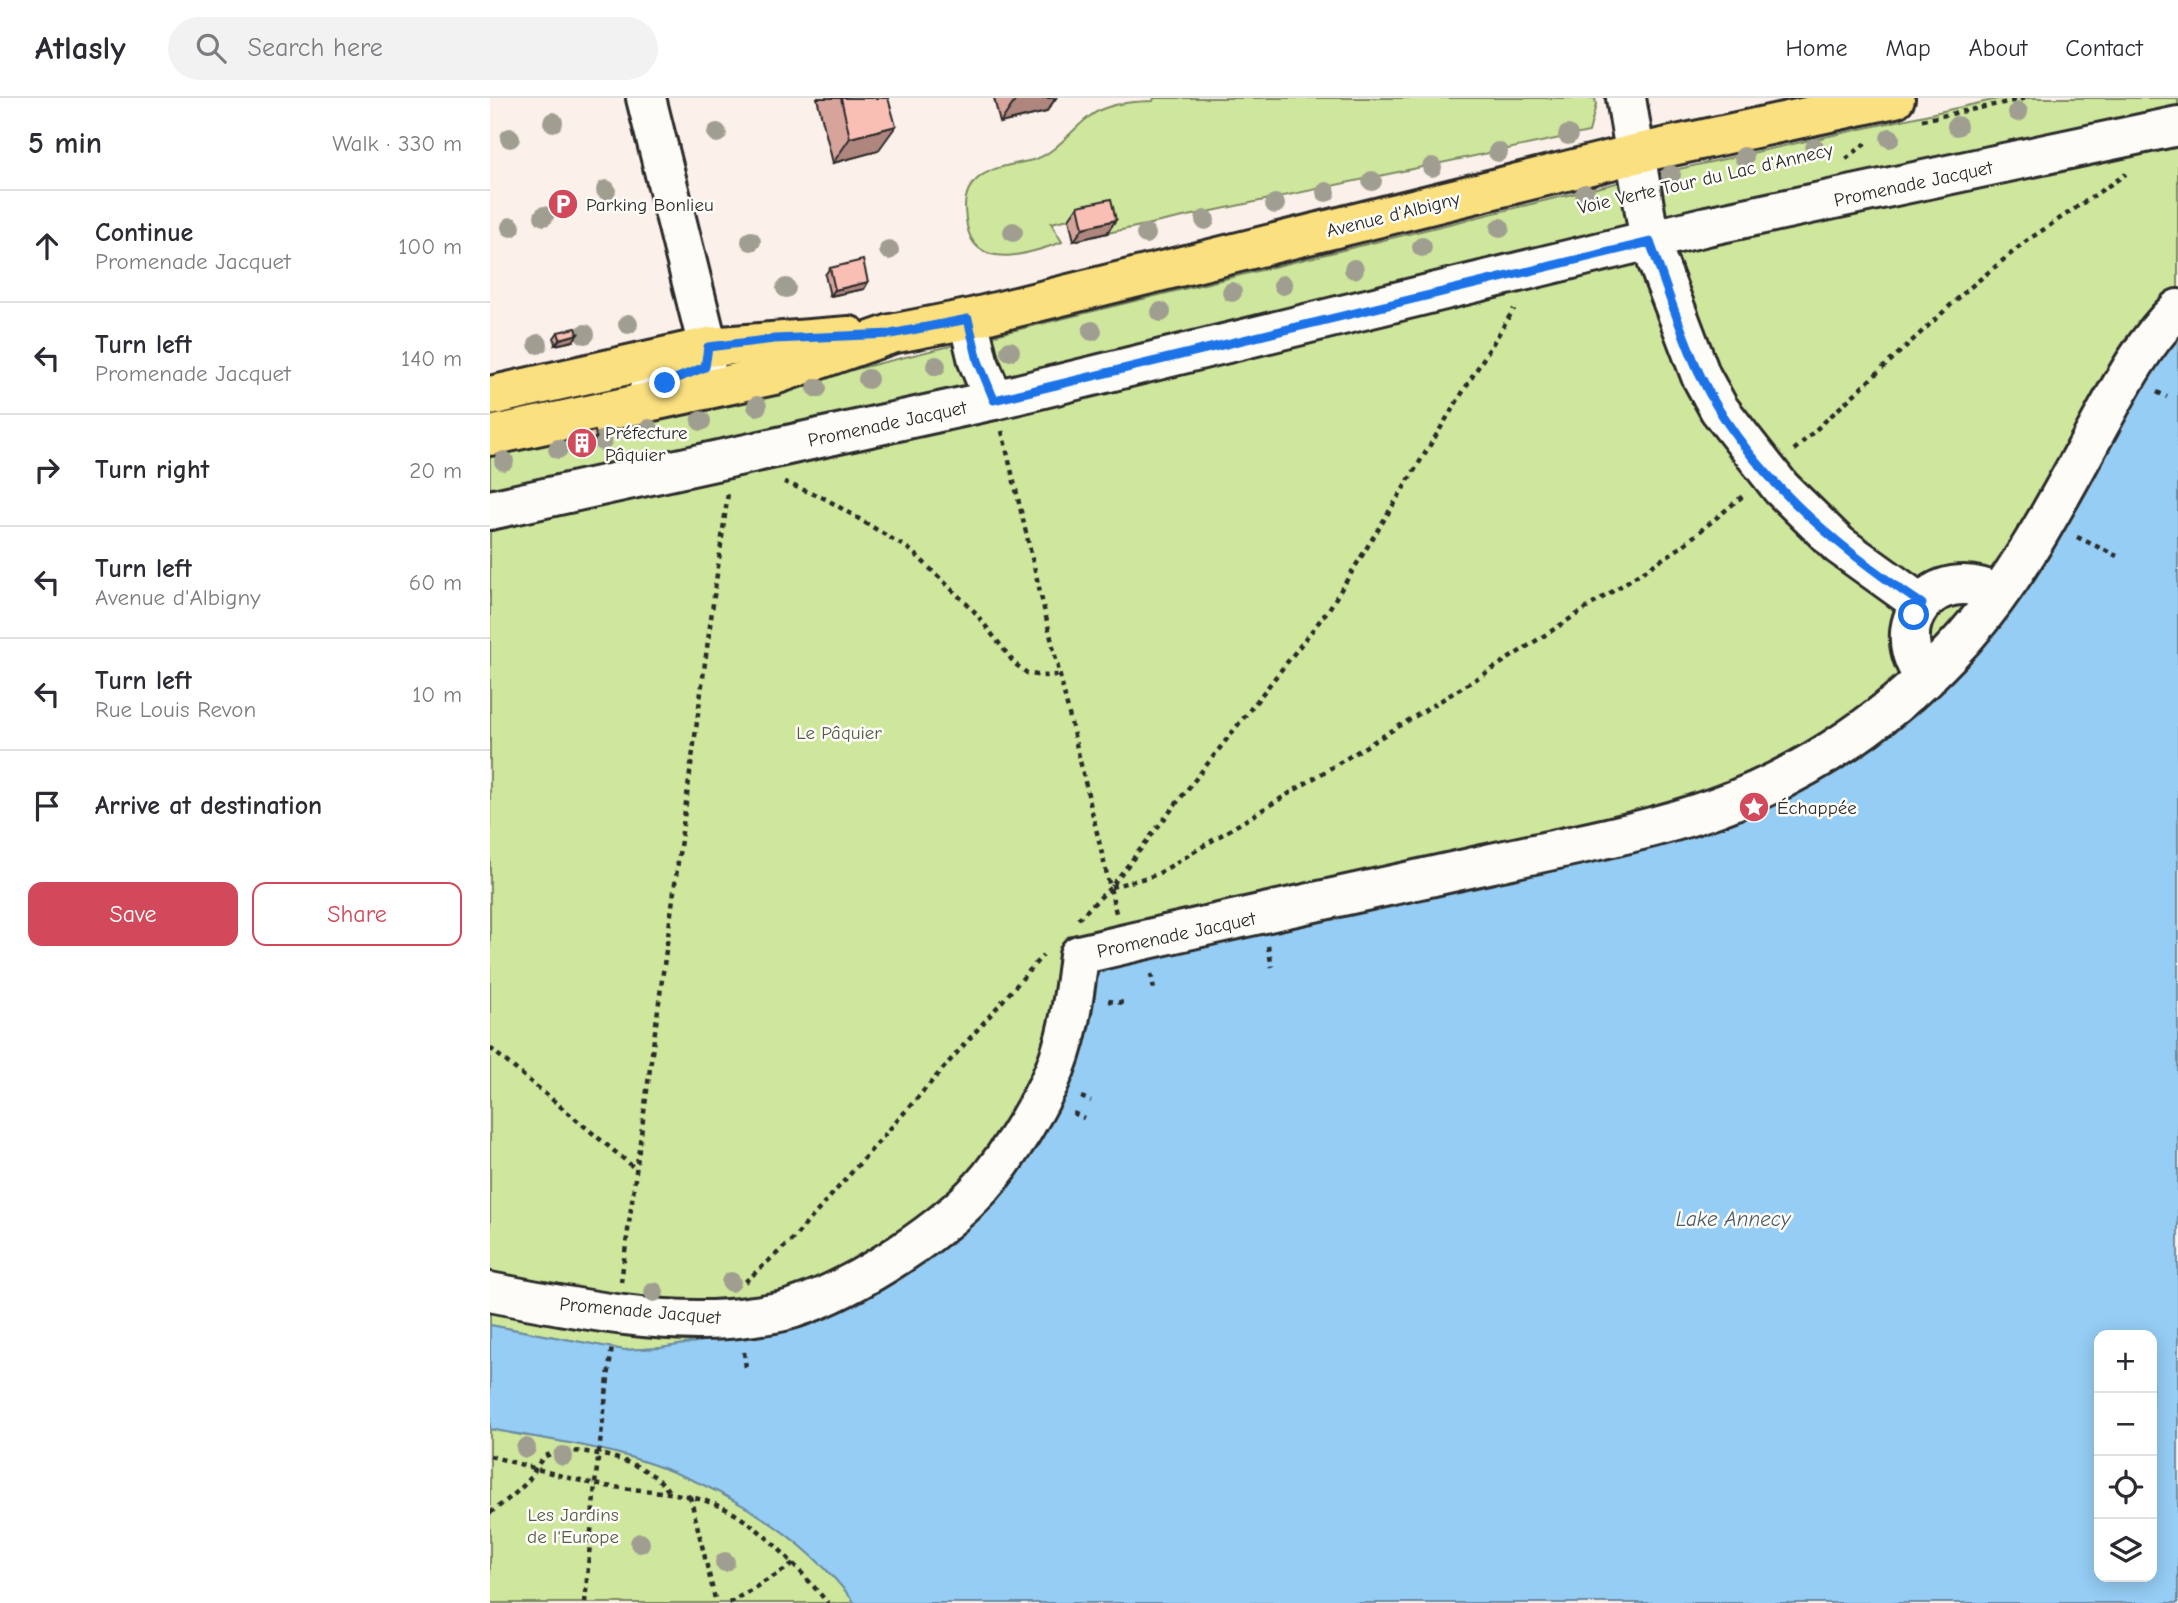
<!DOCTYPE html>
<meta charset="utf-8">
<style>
:root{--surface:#fff;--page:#f2f2f3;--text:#2b2b33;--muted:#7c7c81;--line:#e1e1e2;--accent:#d1495b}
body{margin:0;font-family:"Comic Neue",sans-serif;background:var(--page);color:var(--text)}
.controls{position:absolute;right:21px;bottom:21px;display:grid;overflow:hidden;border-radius:14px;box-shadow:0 4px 18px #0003}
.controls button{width:63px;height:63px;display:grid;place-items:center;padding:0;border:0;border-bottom:2px solid var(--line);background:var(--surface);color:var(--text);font:35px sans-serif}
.stop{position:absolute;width:21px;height:21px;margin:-16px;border:5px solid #1a73e8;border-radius:50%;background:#fff}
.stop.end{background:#1a73e8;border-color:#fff;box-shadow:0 2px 7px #0008}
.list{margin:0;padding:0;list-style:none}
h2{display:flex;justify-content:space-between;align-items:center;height:91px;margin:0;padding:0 28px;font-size:30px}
h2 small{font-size:23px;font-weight:400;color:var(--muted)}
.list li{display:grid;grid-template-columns:46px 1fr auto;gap:21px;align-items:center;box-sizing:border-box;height:112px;padding:0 28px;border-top:2px solid var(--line)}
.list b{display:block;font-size:26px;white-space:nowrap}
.list p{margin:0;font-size:23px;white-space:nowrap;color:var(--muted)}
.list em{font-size:23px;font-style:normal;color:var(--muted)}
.actions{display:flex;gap:14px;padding:21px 28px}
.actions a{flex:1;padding:16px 0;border:2px solid var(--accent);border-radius:14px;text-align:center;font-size:24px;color:var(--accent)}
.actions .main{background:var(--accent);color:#fff}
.icon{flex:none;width:38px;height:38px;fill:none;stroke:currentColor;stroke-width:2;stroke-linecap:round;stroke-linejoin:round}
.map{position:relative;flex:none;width:1688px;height:1505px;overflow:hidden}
header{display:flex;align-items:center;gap:42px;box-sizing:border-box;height:98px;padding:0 35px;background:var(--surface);border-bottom:2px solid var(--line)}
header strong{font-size:33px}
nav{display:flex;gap:38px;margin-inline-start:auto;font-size:24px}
.search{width:490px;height:63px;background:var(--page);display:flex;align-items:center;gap:18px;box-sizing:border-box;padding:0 24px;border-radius:38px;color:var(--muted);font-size:26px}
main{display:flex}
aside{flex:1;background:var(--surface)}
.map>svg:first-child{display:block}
.green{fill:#cee79d;stroke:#7c8964;stroke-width:2}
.water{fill:#95cdf4;stroke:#6b8ca4;stroke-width:2;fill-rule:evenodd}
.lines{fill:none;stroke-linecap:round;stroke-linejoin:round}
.minor-casing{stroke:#2b2b2b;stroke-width:44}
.major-casing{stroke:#2b2b2b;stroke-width:44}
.path{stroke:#2b2b2b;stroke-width:4.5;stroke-dasharray:5 5;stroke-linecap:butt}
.minor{stroke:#fdfcf7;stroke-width:38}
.major{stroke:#fbe080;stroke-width:38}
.tree{fill:#a09e91}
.wall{fill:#d7a49b;stroke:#2b2b2b;stroke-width:2}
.shaded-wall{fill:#af867e;stroke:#2b2b2b;stroke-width:2}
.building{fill:#fabfb4;stroke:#2b2b2b;stroke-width:2}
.route{stroke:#1a73e8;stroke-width:9}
.labels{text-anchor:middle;stroke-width:5;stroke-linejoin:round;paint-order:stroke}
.street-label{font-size:19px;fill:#2b2b2b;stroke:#fdfcf7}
.poi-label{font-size:19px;fill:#2b2b2b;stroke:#fdfcf7;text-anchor:start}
.park-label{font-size:19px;fill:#545a48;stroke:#fdfcf7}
.water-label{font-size:21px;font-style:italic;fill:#4b5c67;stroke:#fdfcf7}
</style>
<header>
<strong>Atlasly</strong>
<div class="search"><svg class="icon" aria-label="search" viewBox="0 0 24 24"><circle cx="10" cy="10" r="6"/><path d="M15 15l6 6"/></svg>Search here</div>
<nav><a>Home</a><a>Map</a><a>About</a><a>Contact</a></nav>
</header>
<main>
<aside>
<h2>5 min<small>Walk · 330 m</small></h2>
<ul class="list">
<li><svg class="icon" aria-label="ahead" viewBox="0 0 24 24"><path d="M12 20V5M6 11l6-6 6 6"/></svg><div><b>Continue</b><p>Promenade Jacquet</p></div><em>100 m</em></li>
<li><svg class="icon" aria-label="left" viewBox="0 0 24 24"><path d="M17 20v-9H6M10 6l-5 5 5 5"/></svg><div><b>Turn left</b><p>Promenade Jacquet</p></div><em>140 m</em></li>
<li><svg class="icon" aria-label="right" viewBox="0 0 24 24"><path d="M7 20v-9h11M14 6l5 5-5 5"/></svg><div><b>Turn right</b></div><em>20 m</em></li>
<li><svg class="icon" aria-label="left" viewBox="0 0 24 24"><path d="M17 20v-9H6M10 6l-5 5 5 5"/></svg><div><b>Turn left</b><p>Avenue d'Albigny</p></div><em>60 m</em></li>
<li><svg class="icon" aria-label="left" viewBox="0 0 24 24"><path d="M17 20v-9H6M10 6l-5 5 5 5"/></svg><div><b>Turn left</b><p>Rue Louis Revon</p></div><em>10 m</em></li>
<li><svg class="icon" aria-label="arrive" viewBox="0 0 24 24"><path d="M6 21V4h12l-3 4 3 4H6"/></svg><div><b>Arrive at destination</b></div></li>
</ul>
<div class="actions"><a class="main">Save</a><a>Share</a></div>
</aside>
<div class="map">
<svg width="1688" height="1505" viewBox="0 0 1688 1505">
<rect width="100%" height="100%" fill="#fcf0ea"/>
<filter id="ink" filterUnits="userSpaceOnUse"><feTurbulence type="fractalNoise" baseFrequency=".0143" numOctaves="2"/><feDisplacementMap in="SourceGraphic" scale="14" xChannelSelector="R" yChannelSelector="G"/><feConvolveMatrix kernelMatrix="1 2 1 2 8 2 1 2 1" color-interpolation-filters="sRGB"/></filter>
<g filter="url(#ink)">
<g class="green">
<path d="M664,0H1105L1106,7L1099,34L617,135L611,114L561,125L572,144C542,155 486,175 477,128C475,115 473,103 479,91C493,67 523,68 546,61C572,52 589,19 615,10C631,4 646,4 663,3Z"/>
<polygon points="1512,0 1688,0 1688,229 1444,592 504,1094 243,1238 171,1250 134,1252 0,1227 0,355 256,298 1139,82"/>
<path d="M0,1331C41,1339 85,1344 126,1355C217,1380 307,1428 365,1505H0Z"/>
</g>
<path class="water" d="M1688,229V1505H365C307,1428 217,1380 126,1355C85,1344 41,1339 0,1331V1227L134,1252L171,1250L243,1238L456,1142L604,871L1365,656ZM1609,1237H1662V1479H1609Z"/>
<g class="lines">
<g class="minor-casing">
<g id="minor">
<polyline points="156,0 218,249 215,269 159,291"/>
<polyline points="1136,0 1160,144 1211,278 1229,311 1291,390 1349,447 1431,506"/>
<polyline points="478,221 488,263 504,302"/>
<polyline points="0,412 504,302 1217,128 1688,28"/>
<path d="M1436,581C1392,527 1445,463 1507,496"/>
<path d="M0,1194C79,1209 177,1230 257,1219C272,1217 290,1215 304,1210C366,1190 459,1130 500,1079C522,1051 543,1017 559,985C578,945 584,900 589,857C719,826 850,799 980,770C1061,751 1146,738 1224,710C1320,676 1406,616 1474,540C1528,479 1566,406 1605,335C1628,293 1653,244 1688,211"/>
</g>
</g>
<g class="major-casing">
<g id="major">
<polyline points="0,298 218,249 359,238"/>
<polyline points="0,338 284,277 401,236 478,221 1145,56 1405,0"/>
</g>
</g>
<g class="path">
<polyline points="1432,22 1537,0"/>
<polyline points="1356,61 1379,43"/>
<polyline points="1667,294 1677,299"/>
<polyline points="512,333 626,815"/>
<polyline points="1304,352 1477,192 1535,144 1636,76"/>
<polyline points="294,384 336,401 422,453 484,513 525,566 537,575 551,578 569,577"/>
<polyline points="1587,439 1627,458"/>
<polyline points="621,789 666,777 1004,570 1191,449 1254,397"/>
<polyline points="588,821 620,790 839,511 1024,211"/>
<polyline points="778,848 782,869"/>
<polyline points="661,876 664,892"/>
<polyline points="618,903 635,905"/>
<polyline points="0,950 147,1072"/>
<polyline points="591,999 601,1003"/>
<polyline points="583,1015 594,1020"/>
<polyline points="131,1184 238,395"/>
<polyline points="255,1184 303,1141 553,857"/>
<polyline points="254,1254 256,1270"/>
<path d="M0,1358C34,1367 69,1378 104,1386C152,1395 201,1390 245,1416C281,1438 310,1473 338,1505"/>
<polyline points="200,1398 226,1505"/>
<path d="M0,1415C13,1405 26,1396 37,1384C44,1376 47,1364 56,1358C85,1343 164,1365 178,1393"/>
<polyline points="95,1505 105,1386 122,1248"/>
<polyline points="239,1505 304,1466"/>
</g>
<use href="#minor" class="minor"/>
<use href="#major" class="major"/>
</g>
<g class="tree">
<circle cx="1528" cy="14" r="10"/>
<circle cx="63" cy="24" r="10"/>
<circle cx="1467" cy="28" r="10"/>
<circle cx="227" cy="35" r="10"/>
<circle cx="1078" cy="37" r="10"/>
<circle cx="20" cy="40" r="10"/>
<circle cx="1400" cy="40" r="10"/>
<circle cx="1325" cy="50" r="10"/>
<circle cx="1008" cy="54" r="10"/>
<circle cx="1254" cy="59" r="10"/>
<circle cx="942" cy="69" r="10"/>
<circle cx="1181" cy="77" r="10"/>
<circle cx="882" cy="83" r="10"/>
<circle cx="116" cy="92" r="10"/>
<circle cx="836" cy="94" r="10"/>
<circle cx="1095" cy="96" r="10"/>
<circle cx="77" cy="106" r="10"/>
<circle cx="785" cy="106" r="10"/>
<circle cx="54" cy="118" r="10"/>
<circle cx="715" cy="122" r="10"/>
<circle cx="21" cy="129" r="10"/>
<circle cx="1010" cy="130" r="10"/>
<circle cx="523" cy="134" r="10"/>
<circle cx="656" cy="136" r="10"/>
<circle cx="261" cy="143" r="10"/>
<circle cx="932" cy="149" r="10"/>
<circle cx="399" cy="152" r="10"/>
<circle cx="864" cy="171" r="10"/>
<circle cx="793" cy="187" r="10"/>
<circle cx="296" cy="190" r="10"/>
<circle cx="742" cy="194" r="10"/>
<circle cx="671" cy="214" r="10"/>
<circle cx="138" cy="226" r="10"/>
<circle cx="602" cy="233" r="10"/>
<circle cx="95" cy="236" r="10"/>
<circle cx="48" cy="246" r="10"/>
<circle cx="520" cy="253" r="10"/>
<circle cx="446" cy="268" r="10"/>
<circle cx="378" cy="281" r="10"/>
<circle cx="327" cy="290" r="10"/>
<circle cx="267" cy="308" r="10"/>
<circle cx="211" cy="323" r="10"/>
<circle cx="159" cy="331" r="10"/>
<circle cx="112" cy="343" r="10"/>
<circle cx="68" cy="351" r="10"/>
<circle cx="14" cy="363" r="10"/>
<circle cx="241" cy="1184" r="10"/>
<circle cx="164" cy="1194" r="10"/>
<circle cx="36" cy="1350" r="10"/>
<circle cx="73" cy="1358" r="10"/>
<circle cx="150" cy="1445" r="10"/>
<circle cx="235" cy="1464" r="10"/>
</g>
<g class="wall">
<polygon points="327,0 398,0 388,53 343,65"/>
<polygon points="504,0 566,0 556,14 510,25"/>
<polygon points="588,108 617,135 584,143 579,121"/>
<polygon points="340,170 378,184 374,191 340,198 335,177"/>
<polygon points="68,234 83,243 65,247 64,240"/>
<polygon points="87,337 106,340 102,346 84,351 82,344"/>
</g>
<g class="shaded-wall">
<polygon points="527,0 566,0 556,14 510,25"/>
<polygon points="406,28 388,53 343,65 360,40"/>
<polygon points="626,122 617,135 584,143 593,130"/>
<polygon points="378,184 374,191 340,198 345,192"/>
<polygon points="88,236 83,243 65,247 70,241"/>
<polygon points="106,340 102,346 84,351 88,344"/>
</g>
<g class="building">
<polygon points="351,0 398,0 406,28 360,40"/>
<polygon points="621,101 626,122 593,130 588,108"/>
<polygon points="373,162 378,184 345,192 340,170"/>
<polygon points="86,230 88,236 70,241 68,234"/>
<polygon points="105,333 106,340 88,344 87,337"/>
</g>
</g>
<g class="lines" filter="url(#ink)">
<path class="route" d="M175,285L215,269L218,249L284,241L401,236L478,221L488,263L504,302L1160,144C1176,188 1191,236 1211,279C1257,374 1345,448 1432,506L1424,517"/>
</g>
<defs>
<g id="parking-disc" transform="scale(1.575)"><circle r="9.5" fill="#d1495b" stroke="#fdfcf7"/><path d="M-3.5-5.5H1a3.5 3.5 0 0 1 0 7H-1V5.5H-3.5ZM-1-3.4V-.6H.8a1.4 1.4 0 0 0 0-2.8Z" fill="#fff"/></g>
<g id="building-disc" transform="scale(1.575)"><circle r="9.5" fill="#d1495b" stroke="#fdfcf7"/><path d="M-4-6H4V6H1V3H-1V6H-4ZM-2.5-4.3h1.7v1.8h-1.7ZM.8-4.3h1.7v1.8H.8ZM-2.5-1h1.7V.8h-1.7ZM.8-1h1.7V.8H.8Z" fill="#fff"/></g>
<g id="sight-disc" transform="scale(1.575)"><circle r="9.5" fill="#d1495b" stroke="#fdfcf7"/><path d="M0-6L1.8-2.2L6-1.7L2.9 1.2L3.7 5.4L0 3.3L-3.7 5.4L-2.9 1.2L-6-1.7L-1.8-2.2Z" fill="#fff"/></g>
</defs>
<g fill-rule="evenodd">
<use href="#parking-disc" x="73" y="106"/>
<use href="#building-disc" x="92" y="345"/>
<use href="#sight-disc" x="1264" y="709"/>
</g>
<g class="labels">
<g class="street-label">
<text transform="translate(1215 80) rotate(-13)" y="7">Voie Verte Tour du Lac d'Annecy</text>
<text transform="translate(1423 85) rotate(-12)" y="7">Promenade Jacquet</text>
<text transform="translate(903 116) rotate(-14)" y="7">Avenue d'Albigny</text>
<text transform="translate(397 325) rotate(-12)" y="7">Promenade Jacquet</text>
<text transform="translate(686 836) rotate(-12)" y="7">Promenade Jacquet</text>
<text transform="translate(150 1212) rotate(5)" y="7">Promenade Jacquet</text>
</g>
<g class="poi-label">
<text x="96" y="113">Parking Bonlieu</text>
<text x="115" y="341">Préfecture<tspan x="115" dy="22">Pâquier</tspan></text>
<text x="1287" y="716">Échappée</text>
</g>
<g class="park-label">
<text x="349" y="641">Le Pâquier</text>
<text x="83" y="1423">Les Jardins<tspan x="83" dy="22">de l'Europe</tspan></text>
</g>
<g class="water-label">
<text x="1243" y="1128">Lake Annecy</text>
</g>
</g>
</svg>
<div class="controls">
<button>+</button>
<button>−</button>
<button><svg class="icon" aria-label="locate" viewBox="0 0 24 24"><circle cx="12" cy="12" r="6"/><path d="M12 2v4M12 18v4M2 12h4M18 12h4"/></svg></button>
<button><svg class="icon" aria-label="layers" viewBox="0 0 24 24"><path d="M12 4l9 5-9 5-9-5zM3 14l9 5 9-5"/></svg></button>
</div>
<div class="stop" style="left:1424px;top:517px"></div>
<div class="stop end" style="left:175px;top:285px"></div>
</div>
</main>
